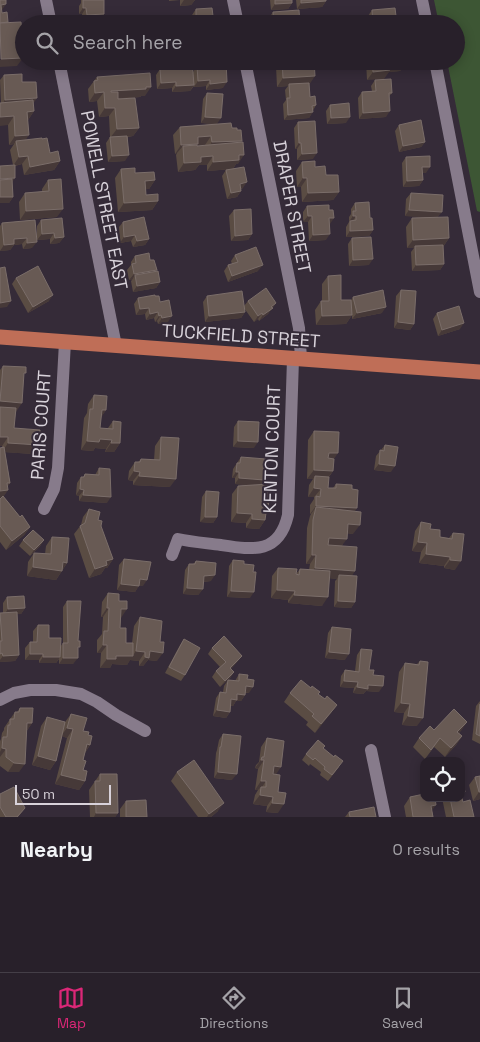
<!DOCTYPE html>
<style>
:root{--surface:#28202a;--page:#342d36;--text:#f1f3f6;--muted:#a5a3a8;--line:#443e47;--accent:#db2777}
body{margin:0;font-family:"Space Grotesk",sans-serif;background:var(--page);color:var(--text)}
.controls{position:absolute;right:15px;bottom:15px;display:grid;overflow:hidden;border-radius:10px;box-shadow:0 2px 12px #0003}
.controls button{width:45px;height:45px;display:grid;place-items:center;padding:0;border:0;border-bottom:1px solid var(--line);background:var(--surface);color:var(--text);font:25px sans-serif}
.scale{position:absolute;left:15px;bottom:12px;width:96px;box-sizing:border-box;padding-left:5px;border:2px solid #d8d2da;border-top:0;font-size:14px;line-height:18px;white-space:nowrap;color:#d8d2da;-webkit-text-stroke:4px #352b38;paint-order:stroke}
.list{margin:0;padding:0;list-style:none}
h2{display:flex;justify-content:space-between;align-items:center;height:65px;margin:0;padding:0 20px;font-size:21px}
h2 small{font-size:16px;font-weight:400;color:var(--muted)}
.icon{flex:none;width:28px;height:28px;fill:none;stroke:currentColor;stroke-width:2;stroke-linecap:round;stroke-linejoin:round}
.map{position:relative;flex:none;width:480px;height:817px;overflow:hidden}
.search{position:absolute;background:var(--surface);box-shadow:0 2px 12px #0003;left:15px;right:15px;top:15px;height:55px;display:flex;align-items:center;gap:12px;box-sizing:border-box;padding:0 18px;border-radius:28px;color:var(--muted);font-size:19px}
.sheet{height:155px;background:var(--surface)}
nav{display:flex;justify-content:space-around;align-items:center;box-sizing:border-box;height:70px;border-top:1px solid var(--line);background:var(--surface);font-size:14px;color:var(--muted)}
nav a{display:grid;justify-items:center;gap:2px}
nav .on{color:var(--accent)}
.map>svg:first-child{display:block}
.green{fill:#3d5634}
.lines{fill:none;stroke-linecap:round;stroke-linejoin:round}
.minor{stroke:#877b8b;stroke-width:12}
.major{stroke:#bf6e57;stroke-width:15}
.wall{fill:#5a4c43;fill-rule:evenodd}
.shaded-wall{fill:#463938}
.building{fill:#685a54;stroke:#7a6d69}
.labels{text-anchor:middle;stroke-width:4;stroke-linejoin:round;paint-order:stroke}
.street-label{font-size:18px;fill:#d8d2da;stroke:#352b38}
</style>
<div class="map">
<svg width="480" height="817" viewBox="0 0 480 817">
<rect width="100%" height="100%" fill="#352b38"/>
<polygon class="green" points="434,0 480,0 480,212 477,211 447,61 456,61 456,24 439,24"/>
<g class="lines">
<g class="minor">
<polyline points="46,0 51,24"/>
<polyline points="233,0 238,24"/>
<polyline points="422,0 427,24"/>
<polyline points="59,61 116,346"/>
<polyline points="245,61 299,328 301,359"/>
<polyline points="435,61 480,292"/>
<polyline points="44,509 54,489 58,468 65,342"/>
<path d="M172,555L178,539C192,542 206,543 221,545C254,550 279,554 288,515L293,359"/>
<polyline points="0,700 14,693 30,690 56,690 81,694 97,702 116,715 145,731"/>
<polyline points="371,750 385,817"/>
</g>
<polyline class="major" points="0,337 480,372"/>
</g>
<g class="wall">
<polygon points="81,0 104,0 104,14 100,20 94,20 94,24 81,24 83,21 82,14 79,14 79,6 81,3"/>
<polygon points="169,0 195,0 191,5 180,6 180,0 169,1"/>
<polygon points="270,0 292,0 292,3 288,9 271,10"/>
<polygon points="296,0 326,0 326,1 322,7 297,9"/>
<polygon points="196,9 214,24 190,24 190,18"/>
<polygon points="372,10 397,24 369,24 368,16"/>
<polygon points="273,12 300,24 270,24 269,18"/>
<polygon points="174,61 192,61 193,72 197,66 205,65 205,63 206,61 226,61 223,88 206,90 206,86 194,87 194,86 190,91 172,92 172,88 157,89 156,75 160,69 171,68 170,66"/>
<polygon points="279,61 314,61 309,84 310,97 316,105 309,118 284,120 283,104 286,100 285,90 288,86 277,87 276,66"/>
<polygon points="366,61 406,61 406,62 400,71 389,72 367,80"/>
<polygon points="4,75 22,82 33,103 34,111 28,120 25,140 50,153 60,161 54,170 24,175 22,164 15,166 12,183 13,197 9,203 13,165 10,150 14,144 9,145 8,125 1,103 0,80"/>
<polygon points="97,77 145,96 141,96 140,97 118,99 139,128 133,136 128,137 125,161 108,162 106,143 110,137 109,116 99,117 97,101 89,102 88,89"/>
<polygon points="375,80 392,93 389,96 386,117 359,119 358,98 362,92 372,91 371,86"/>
<path d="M207,93L217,124L237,130L242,141L240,142L238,164H236L233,169L207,171V165H199L195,170L178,172L176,155L177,153L175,154L173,135L180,127L216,124L201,123L203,99ZM197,145H205V146H197Z"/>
<polygon points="330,105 346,123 327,124 326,111"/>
<polygon points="298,122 313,159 297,160 297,149 295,149 294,128"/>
<polygon points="399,125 425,142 421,147 399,152 395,131"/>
<polygon points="406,157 426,173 423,173 423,180 419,186 403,187 402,163"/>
<polygon points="302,162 315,167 326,175 339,192 333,200 302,202 301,187 297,187 296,171"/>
<polygon points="121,169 135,173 155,180 149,189 146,189 146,195 158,201 152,210 118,212 115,178"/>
<polygon points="226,170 243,188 241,189 241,191 237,197 227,199 222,176"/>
<polygon points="48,180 57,217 20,220 19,202 25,193 42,192 42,189"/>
<polygon points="411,193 438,217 449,238 443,247 444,264 440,270 412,271 411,252 414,248 407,248 406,227 412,218 432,217 405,216 406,199"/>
<polygon points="355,203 370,218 373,230 369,236 346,237 346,227 349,222 349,217 351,214 351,209"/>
<polygon points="307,206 326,240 309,241 308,222 303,222 303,212"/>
<polygon points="234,210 252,234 248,240 231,241 229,216"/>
<polygon points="35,220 32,248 23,249 22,244 14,245 10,250 0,251 0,226 2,223"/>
<polygon points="41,220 64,237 59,243 50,244 50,239 37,240 37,226"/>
<polygon points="123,222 149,239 145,245 133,247 131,241 120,243 119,227"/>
<polygon points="352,238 369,265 349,266 348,244"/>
<polygon points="235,255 258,271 228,282 224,271 228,265 232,264 231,261"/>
<polygon points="135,256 150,260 160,282 156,288 133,292 131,281 132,280 129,280 127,270 131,265 131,262"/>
<polygon points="328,276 341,300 351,300 353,297 382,313 352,319 352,315 346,324 316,325 315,310 321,301 322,301 322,284"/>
<polygon points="16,278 49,301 28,313 12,284"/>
<polygon points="401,290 414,324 410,330 394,328 396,296"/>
<polygon points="155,296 160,302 168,322 158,324 157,321 155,322 154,318 146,320 145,314 136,315 134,304 138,298"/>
<polygon points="207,296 244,306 248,301 276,303 268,314 259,321 258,319 254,322 244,308 245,312 241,318 205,322 203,302"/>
<polygon points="437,313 460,329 438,336 433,319"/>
<polygon points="3,366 23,376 15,412 14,428 39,445 33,454 5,452 10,483 7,487 8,490 3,496 20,517 30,527 24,535 6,550 0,542 0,448 2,448 2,446 0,446 0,370"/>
<polygon points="94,395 106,410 101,417 100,428 108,428 113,421 120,443 114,452 105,452 106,449 95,448 93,451 81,450 84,418 87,413 88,404"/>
<polygon points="238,421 254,448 233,447 234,427"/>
<polygon points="314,431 334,460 333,471 329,477 328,488 333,488 336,484 352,489 354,511 353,534 347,533 342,546 355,571 351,576 355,602 351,608 334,607 335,581 337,579 330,578 322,606 288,603 288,600 271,598 272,576 278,568 296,574 300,569 309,570 310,564 306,564 307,528 310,516 311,514 310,514 310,505 314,499 314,497 308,497 309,485 313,479 307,479 308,440"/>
<polygon points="161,437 170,487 133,485 133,481 128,480 129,471 135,462 138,462 141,459 154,460 155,446"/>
<polygon points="385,445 391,472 374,470 376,456"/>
<polygon points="241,457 267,473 265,476 264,480 261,485 265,515 265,520 259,529 246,528 246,523 231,522 232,494 238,486 249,485 235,484 235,478 232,478 233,469"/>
<polygon points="99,468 107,503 79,501 79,496 76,495 77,483 81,477 83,477 85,474 95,475"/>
<polygon points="206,491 217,517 213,523 200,522 202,497"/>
<polygon points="89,509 98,520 113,559 107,568 105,568 101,574 89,578 74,534 81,525 83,517"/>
<polygon points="421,522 430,529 440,537 449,538 453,533 455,570 444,568 444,566 419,563 421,552 412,551 415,531"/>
<polygon points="52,537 67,563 56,580 27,576 28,562 34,553 45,554 46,546"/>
<polygon points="23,540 44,540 40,546 30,556 19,546"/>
<polygon points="124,559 143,586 139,585 135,592 117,590 119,565"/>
<polygon points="233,560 244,564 250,598 227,597 229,566"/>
<polygon points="196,561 211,581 203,582 203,589 198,595 183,594 185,570 189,564 193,564"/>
<polygon points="108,593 119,601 121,618 120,628 126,643 132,643 134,626 140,617 157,661 148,660 143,666 139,666 139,661 130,660 130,659 127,665 112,664 110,668 100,668 101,653 97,653 97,640 102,634 103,617 101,617 102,602"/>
<polygon points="7,597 25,608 21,614 17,614 19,655 15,661 0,662 0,613 3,613 3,603"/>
<polygon points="67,601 78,650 73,664 59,664 59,659 56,663 39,663 39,660 25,660 25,648 30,642 33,642 33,631 38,625 49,638 60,647 63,643 63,607"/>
<polygon points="332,627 345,660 325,658 328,633"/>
<polygon points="184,639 185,675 181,681 165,673 180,645"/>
<polygon points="212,648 242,656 237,662 231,669 234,672 230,678 220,687 212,677 216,671 220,667 208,654"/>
<polygon points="361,649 369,670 373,675 379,692 366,691 363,694 353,693 354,688 340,687 341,676 345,670 355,671 357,655"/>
<polygon points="420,661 417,726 402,725 404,713 394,712 399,672 405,663 417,664"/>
<polygon points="239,674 247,679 249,693 245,693 245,695 241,701 236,701 233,706 231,706 230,712 226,718 213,716 216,698 220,692 223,692 224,686 228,680 235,681"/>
<polygon points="290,693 318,694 325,699 337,705 315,733 306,725 308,722 284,702"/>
<polygon points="480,701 480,744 472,740 476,706"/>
<polygon points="20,708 32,723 26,732 19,772 8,772 0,766 0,741 1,739 2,733 4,730 4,728 15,712 17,712"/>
<polygon points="71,714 83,731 88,735 90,745 85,753 83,760 85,781 79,790 55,784 67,738 62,736 56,761 50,770 32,765 41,726 47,717 65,722"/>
<polygon points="467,722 459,733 462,736 456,745 445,757 434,747 425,759 413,747 419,738 434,730"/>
<polygon points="223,734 232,780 214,778 216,753 217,750 219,740"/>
<polygon points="267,738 276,774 278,792 278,813 266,812 267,806 253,804 255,795 258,790 255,790 258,769 255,768 256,765 259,762 261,747"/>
<polygon points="323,748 339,767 328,781 320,775 321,772 310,764 309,766 302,760 306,754"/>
<polygon points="177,772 218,811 211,817 198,817 171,781"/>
<polygon points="100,774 118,813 115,817 90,817 89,790"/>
<polygon points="461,774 465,792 462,797 463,802 474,817 446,817 442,798 461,798"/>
<polygon points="480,776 480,799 473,801 469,785 475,777"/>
<polygon points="0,794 25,808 18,817 0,817"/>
<polygon points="410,797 432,811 433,817 406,817 404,806"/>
<polygon points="126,801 147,817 120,817 120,809"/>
<polygon points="349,812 376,817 345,817"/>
</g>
<g class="shaded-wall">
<polygon points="184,0 195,0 191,5 180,6"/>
<polygon points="326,1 322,7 297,9 301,3"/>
<polygon points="292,3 288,9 271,10 275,4"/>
<polygon points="6,4 2,10 0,10 1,5"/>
<polygon points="83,8 86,8 82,14 79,14"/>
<polygon points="104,14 100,20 82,21 87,15"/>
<polygon points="23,58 17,66 0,67 0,60 1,59"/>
<polygon points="406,62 400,71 389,72 384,79 367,80 373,72 390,63"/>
<polygon points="315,76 309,85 289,84 288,86 277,87 283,78"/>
<polygon points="210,80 206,86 194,87 198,81"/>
<polygon points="176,82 172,88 157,89 161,83"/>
<polygon points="227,82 223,88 206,90 210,84"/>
<polygon points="194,85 190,91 172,92 176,86"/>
<polygon points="146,87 151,87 145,96 141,96 140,97 105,99 111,91"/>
<polygon points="104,92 97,101 89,102 95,93"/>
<polygon points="37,98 33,104 1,106 5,100"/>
<polygon points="105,108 115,108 109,116 99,117"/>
<polygon points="34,111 28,120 27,112"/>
<polygon points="390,111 386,117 359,119 363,113"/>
<polygon points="313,112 309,118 284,120 288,115"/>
<polygon points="14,116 8,125 0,126 0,117"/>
<polygon points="205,117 221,118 217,124 201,123"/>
<polygon points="350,117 346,123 327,124 331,118"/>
<polygon points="139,128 133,136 110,138 117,129"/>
<polygon points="29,135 23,144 16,141 14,144 9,145 15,136"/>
<polygon points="211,136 205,145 183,146 177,153 175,154 181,145 198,137"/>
<polygon points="242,141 235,149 206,151 212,142"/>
<polygon points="425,142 421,147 399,152 403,146"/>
<polygon points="299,143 301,143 297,149 295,149"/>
<polygon points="317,153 313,159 297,160 302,154"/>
<polygon points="129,155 125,161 108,162 112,156"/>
<polygon points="239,155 244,155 238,164 236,164 233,169 207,171 213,162"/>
<polygon points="28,156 22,164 13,166 19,157"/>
<polygon points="213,156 207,165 199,165 195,170 178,172 184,163 201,157"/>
<polygon points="60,161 54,170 24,175 30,167"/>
<polygon points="422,167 430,167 426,173 418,173"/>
<polygon points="15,178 11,184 0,184 0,179"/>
<polygon points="303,178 307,178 301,187 297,187"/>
<polygon points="155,180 149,189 139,190 145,181"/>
<polygon points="423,180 419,186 403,187 407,181"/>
<polygon points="247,182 243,188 235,190 240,184"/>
<polygon points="241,191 237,197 227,199 231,193"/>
<polygon points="339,192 333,200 302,202 308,193"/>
<polygon points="0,197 13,197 9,203 0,203"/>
<polygon points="158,201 152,210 118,212 124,203"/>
<polygon points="63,209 57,217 20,220 26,211"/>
<polygon points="409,210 442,212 437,218 405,216"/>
<polygon points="308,216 312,216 308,222 303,222"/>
<polygon points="353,216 356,216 352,222 349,222"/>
<polygon points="329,218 334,218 330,224"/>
<polygon points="373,230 369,236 346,237 350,231"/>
<polygon points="54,233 50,239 37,240 42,234"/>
<polygon points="252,234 248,240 231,241 235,236"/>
<polygon points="330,234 326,240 309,241 313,235"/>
<polygon points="135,235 131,241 120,243 124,237"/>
<polygon points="64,237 59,243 50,244 55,238"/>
<polygon points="27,238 22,244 14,245 10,250 0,251 4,245 14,239"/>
<polygon points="449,238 443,247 415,246 414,248 407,248 413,240"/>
<polygon points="149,239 145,245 133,247 137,241"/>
<polygon points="37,242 32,248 23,249 27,243"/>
<polygon points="373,259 369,265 349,266 353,260"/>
<polygon points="444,264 440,270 412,271 416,265"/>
<polygon points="263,265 258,271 228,282 232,276"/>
<polygon points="157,270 152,276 135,275 132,280 129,280 134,274"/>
<polygon points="160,282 156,288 133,292 137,286"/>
<polygon points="53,295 49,301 28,313 33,307"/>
<polygon points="11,301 7,307 0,308 0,303"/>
<polygon points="276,303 268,314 259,321 263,315 271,307"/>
<polygon points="386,307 382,313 352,319 357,313"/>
<polygon points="149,308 145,314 136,315 140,309"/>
<polygon points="158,312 154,318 146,320 150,314"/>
<polygon points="245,312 241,318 205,322 209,316"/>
<polygon points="262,313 258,319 254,322 258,316"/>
<polygon points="161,315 157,321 155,322 159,316"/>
<polygon points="352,315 346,324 316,325 322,316"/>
<polygon points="172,316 168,322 158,324 162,318"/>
<polygon points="398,322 414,324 410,330 394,328"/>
<polygon points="464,323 460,329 438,336 442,330"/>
<polygon points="0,401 22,403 16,412 0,411"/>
<polygon points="102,410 106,410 100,419"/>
<polygon points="0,437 8,437 2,446 0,446"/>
<polygon points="100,439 112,440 106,449 95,448 93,451 81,450 87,441"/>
<polygon points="238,441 258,442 254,448 233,447"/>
<polygon points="8,443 39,445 33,454 2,452"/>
<polygon points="111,443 120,443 114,452 105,452"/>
<polygon points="329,453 338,453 332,462 323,462"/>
<polygon points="379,464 395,466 391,472 374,470"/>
<polygon points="314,470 333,471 327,479 315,476 313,479 307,479"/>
<polygon points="134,471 140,472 133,481 128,480"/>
<polygon points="236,472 239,472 235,478 232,478"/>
<polygon points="139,476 176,479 170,487 133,485"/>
<polygon points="239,478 264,480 260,486 235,484"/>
<polygon points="7,483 10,483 4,491 8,490 2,499 0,499 0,491"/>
<polygon points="314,488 321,489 314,497 308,497"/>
<polygon points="80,489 84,490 79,496 76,495"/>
<polygon points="83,495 111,497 107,503 79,501"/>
<polygon points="316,506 357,508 351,517 316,507 311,514 310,514"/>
<polygon points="267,512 262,520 265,520 259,529 246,528 252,519"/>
<polygon points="237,513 252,514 246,523 231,522"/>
<polygon points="205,517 217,517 213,523 200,522"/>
<polygon points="348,524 360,525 353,534 342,533"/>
<polygon points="30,527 24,535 6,550 12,541"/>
<polygon points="329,538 347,539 340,548 323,546"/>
<polygon points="44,540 40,546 30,556 34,550"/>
<polygon points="418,542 427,543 421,552 412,551"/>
<polygon points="426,554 450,557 444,566 419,563"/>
<polygon points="312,555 316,555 310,564 306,564"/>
<polygon points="113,559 107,568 105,568 101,574 89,578 95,569 106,561"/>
<polygon points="450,560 461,561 455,570 444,568"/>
<polygon points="63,562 67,563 56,580 27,576 33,567"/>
<polygon points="315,568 355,571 349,580 339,575 337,579 308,577"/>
<polygon points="215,575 211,581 200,582 204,576"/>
<polygon points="140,579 147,580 143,586 135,585"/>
<polygon points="121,584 139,586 135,592 117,590"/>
<polygon points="187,588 203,589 198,595 183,594"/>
<polygon points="277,590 295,591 288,600 271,598"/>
<polygon points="231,591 254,592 250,598 227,597"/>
<polygon points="294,595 328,597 322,606 288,603"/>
<polygon points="338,601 355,602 351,608 334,607"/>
<polygon points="25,608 21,614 4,615 8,609"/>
<polygon points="107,608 109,608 103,617 101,617"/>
<polygon points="121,609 127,609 121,618"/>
<polygon points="103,645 107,645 101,653 97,653"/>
<polygon points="136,651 145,652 139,661 130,660"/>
<polygon points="150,651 163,653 157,661 148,660 143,666 139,666"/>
<polygon points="329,652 349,654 345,660 325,658"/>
<polygon points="30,654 43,654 39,660 25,660"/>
<polygon points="19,655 15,661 0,662 0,660 3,656"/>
<polygon points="116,656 133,656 127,665 112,664 110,668 100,668 107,659"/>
<polygon points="242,656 237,662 226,674 230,668"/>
<polygon points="43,657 60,657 56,663 39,663"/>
<polygon points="63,658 78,658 73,664 59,664"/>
<polygon points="234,672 230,678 220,687 225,681"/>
<polygon points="344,681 358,682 354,688 340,687"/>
<polygon points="368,685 383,686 379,692 366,691 363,694 353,693 357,687"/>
<polygon points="246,686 253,687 249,693 242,692"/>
<polygon points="237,694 245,695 241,701 236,701 233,706 227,705 231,699"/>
<polygon points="401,703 410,704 404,713 394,712"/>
<polygon points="337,705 331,713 315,733 321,724"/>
<polygon points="217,710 230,712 226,718 213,716"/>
<polygon points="408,716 423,718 417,726 402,725"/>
<polygon points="467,722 461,731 451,740 457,732"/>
<polygon points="27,723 32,723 26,732"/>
<polygon points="67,728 73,729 67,738 61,736"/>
<polygon points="462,736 456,745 445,757 451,748"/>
<polygon points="87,744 90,745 84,754"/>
<polygon points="2,748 6,749 0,757 0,752"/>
<polygon points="38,756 56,761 50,770 32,765"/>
<polygon points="261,760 264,760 258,769 255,768"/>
<polygon points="14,763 25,764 19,772 8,772"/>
<polygon points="274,766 281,767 275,776 268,775"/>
<polygon points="218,772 237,774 232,780 214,778"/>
<polygon points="61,775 85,781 79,790 55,784"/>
<polygon points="261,781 266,781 260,790 261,787 258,790 255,790"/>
<polygon points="479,792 480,792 480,799 473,801"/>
<polygon points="260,795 273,797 267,806 253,804"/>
<polygon points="224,803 218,811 211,817 207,817 209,814"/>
<polygon points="272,803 284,804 278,813 266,812"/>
<polygon points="436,805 430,813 431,806"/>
<polygon points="96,813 118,813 115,817 94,817"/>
</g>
<g class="building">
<polygon points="0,0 6,0 6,4 1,5 2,13 7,12 8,22 0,23"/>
<polygon points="83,0 104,0 104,14 87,15 86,8 83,8"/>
<polygon points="275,0 292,0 292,3 275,4"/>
<polygon points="301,0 326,0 326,1 301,3"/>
<polygon points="212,8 214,24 196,24 196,9"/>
<polygon points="395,8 397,24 373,24 372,10"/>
<polygon points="299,10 300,24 274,24 273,12"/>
<polygon points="93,18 94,24 84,24 83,20"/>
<polygon points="21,22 22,34 18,35 19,47 23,47 23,58 1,59 0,23"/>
<polygon points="175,61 192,61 194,85 176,86 176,82 161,83 160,69 175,68"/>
<polygon points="209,61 226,61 227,82 210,84 210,80 198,81 197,66 209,65"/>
<polygon points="282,61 314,61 315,76 283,78"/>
<polygon points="372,61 406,61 406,62 390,63 390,70 373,72"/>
<polygon points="150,73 151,87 146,87 146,89 111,91 111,92 118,92 118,99 135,98 139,128 117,129 115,108 105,108 104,92 95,93 94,81 98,80 97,77"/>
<polygon points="22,74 22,82 36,82 37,98 5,100 4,75"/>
<polygon points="391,79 392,93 389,93 390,111 363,113 362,92 376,91 375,80"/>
<polygon points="309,83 310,97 315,96 316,105 312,106 313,112 288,115 287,98 290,98 289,84"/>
<polygon points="207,93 223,94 221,118 205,117"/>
<polygon points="33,100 34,111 27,112 29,135 15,136 14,116 0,117 0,103"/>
<polygon points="349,103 350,117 331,118 330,105"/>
<polygon points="421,120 425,142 403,146 399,125"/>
<polygon points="315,121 317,153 302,154 301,143 299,143 298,122"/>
<polygon points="231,123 232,128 237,128 237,130 241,130 242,141 212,142 211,136 198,137 198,144 181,145 180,127"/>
<polygon points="127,136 129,155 112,156 110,137"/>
<polygon points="42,138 42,139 47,138 50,153 58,151 60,161 30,167 28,156 19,157 16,141"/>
<polygon points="243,142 244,155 239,155 239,160 213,162 213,156 201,157 201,162 184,163 183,146 197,145 197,146"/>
<polygon points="430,156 430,167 422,167 423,180 407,181 406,157"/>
<polygon points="315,161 315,167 325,166 326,175 338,175 339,192 308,193 307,178 303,178 302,162"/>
<polygon points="15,165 15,178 0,179 0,166"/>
<polygon points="244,167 247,182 240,184 241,191 231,193 226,170"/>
<polygon points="135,168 135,173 154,172 155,180 145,181 146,195 158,194 158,201 124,203 121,169"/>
<polygon points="12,179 13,197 0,197 0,180"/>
<polygon points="61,179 63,209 26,211 25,193 49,191 48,180"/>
<polygon points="411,193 443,195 442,212 409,210"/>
<polygon points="369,202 370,218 372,218 373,230 350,231 350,221 356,220 356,216 353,216 353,211 356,211 355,203"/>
<polygon points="329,205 329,210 333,210 334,218 329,218 330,234 313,235 312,216 308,216 307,206"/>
<polygon points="251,209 252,234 235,236 234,210"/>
<polygon points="144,217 149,239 137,241 135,235 124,237 123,222"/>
<polygon points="448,217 449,238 413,240 412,218"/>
<polygon points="62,218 64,237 55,238 54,233 42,234 41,220"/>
<polygon points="35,220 37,242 27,243 27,238 14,239 14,244 4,245 2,223"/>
<polygon points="371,237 373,259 353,260 352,238"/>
<polygon points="443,245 444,264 416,265 415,246"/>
<polygon points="256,247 263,265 232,276 228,265 238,262 235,255"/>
<polygon points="149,253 150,260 154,260 157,270 134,274 132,264 136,263 135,256"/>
<polygon points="38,266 53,295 33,307 16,278"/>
<polygon points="5,267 11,301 0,303 0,268"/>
<polygon points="158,271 160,282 137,286 135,275"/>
<polygon points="341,275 341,300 351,300 352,315 322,316 321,301 329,301 328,276"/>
<polygon points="266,288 276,303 271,307 273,308 263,315 262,313 258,316 248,301"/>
<polygon points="383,290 386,307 357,313 353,297"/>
<polygon points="401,290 416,291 414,324 398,322"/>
<polygon points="242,291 245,312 209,316 207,296"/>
<polygon points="155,295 155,296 159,296 160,302 169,300 172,316 162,318 161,315 159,316 158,312 150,314 149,308 140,309 138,298"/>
<polygon points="459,306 464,323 442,330 437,313"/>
<polygon points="3,366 26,367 26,373 24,373 22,403 0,401"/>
<polygon points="94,395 107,396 106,410 102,410 100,428 113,429 113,421 121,422 120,443 111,443 112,440 100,439 99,442 87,441 90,409 93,409"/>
<polygon points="0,407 16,408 14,428 40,430 39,445 8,443 8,437 0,437"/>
<polygon points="238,421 259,422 258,442 238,441"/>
<polygon points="314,431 339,432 338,453 329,453 328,458 334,459 333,471 314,470"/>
<polygon points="161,437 179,438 176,479 139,476 140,472 134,471 135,462 140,462 141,459 160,460"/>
<polygon points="385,445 398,447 395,466 379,464 380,450 384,451"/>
<polygon points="4,447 10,483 7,483 8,490 0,491 0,448"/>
<polygon points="241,457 266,459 267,473 265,473 264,480 239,478 239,472 236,472 237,463 240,463"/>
<polygon points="99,468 110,469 111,497 83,495 84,490 80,489 81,477 84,477 85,474 99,475"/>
<polygon points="315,476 329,477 328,488 336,488 336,484 352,485 352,489 358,490 357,508 316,506 316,496 320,497 321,489 314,488"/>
<polygon points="269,484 269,501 267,512 266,513 265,520 252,519 252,514 237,513 238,486"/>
<polygon points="206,491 219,492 217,517 205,517"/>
<polygon points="3,496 20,517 22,515 30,527 12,541 0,526 0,499"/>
<polygon points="316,507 361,512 360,525 348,524 347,539 329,538 328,545 357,547 355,571 315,568 316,555 312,555 313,520"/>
<polygon points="89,509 100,512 98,520 102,521 101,526 113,559 106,561 107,565 95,569 80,526 85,523"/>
<polygon points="421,522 431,524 430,529 440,530 440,537 452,539 453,533 464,534 461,561 450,560 450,557 426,554 427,543 418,542"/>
<polygon points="33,530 44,540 34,550 23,540"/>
<polygon points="52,537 69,538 67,563 63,562 62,571 33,567 34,553 51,554"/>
<polygon points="124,559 151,562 147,580 140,579 139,586 121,584"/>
<polygon points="233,560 244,561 244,564 254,565 253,572 256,572 254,592 231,591"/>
<polygon points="196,561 216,563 215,575 204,576 203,589 187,588 189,564 195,564"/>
<polygon points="278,568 297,569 296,574 299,575 300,569 330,571 328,597 294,595 295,591 277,590"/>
<polygon points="339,575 357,576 355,602 338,601"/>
<polygon points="108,593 119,594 119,601 127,601 127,609 121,609 120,628 126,628 126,643 133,643 133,656 116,656 116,659 107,659 107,645 103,645 104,631 108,631 109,608 107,608"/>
<polygon points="24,596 25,608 8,609 7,597"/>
<polygon points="67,601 81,601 78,641 80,641 80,647 78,647 78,658 63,658 63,643 68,643"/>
<polygon points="17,612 19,655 3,656 2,653 0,654 0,641 2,641 0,613"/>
<polygon points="140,617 162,621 160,642 164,642 163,653 150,651 149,658 145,657 145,652 136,651"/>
<polygon points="38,625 49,625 49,638 61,638 60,657 43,657 43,654 30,654 30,642 37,642"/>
<polygon points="332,627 351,629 349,654 329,652"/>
<polygon points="224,636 242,656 230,668 234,672 225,681 216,671 226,662 212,648"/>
<polygon points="184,639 200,648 185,675 169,667"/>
<polygon points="361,649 372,650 369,670 374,670 373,675 384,676 383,686 368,685 368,689 357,687 358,682 344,681 345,670 359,672"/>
<polygon points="420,661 428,662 423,718 408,716 410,704 401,703 405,663 419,665"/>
<polygon points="239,674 248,675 247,679 254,680 253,687 246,686 245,695 237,694 237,700 231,699 230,712 217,710 220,692 226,693 228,680 239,681"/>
<polygon points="301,680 311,688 312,686 320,692 318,694 325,699 327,696 337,705 321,724 312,716 314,714 290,693"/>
<polygon points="480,704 480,736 476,734"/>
<polygon points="20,708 33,708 32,723 27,723 25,764 14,763 6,757 6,749 2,748 3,737 7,737 8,725 10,725 10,719 14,719 15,712 19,712"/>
<polygon points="454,709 467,722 457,732 462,736 451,748 440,738 431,750 419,738 430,726 434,730"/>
<polygon points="71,714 87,718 83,731 89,732 88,735 92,736 90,745 87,744 83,760 86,761 83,770 87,771 85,781 61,775 73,729 67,728"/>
<polygon points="47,717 65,722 56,761 38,756"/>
<polygon points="223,734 241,736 237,774 218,772 220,747 221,747"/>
<polygon points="267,738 284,741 281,767 274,766 273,774 280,775 278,792 286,793 284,804 272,803 273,797 260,795 261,787 266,787 266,781 261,781 264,760 261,760 262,757 264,757"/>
<polygon points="318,740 325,746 323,748 334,757 335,755 343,761 332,775 324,769 325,767 315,758 313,760 306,754"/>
<polygon points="194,760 224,803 209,814 177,772"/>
<polygon points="100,774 117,774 118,813 96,813 95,781 100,781"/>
<polygon points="461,774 465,792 461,793"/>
<polygon points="480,776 480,792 479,792 475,777"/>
<polygon points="14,787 25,808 17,817 6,817 0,807 0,794"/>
<polygon points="424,794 424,798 435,798 436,805 431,806 433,817 413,817 410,797"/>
<polygon points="461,795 463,802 470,800 474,817 454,817 450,798 461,798"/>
<polygon points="146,800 147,817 126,817 126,801"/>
<polygon points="374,807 376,817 350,817 349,812"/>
</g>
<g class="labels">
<g class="street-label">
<text transform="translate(104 200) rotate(79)" y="6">POWELL STREET EAST</text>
<text transform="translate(292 207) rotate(79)" y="6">DRAPER STREET</text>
<text transform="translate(241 336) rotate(4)" y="6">TUCKFIELD STREET</text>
<text transform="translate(41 425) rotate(-86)" y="6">PARIS COURT</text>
<text transform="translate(272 449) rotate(-88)" y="6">KENTON COURT</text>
</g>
</g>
</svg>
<div class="controls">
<button><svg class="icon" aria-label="locate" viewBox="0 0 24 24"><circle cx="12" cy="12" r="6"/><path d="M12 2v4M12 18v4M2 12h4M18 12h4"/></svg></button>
</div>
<div class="scale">50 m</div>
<div class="search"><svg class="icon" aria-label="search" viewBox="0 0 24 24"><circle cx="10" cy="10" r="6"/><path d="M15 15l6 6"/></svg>Search here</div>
</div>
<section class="sheet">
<h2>Nearby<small>0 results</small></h2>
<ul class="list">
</ul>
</section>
<nav>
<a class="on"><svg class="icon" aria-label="map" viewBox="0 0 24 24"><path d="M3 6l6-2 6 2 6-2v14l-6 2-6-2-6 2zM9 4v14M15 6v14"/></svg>Map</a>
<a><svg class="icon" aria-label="directions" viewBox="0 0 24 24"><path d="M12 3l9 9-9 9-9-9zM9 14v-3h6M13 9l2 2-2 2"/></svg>Directions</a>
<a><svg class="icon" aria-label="saved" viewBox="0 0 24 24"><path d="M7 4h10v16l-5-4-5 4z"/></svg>Saved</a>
</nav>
